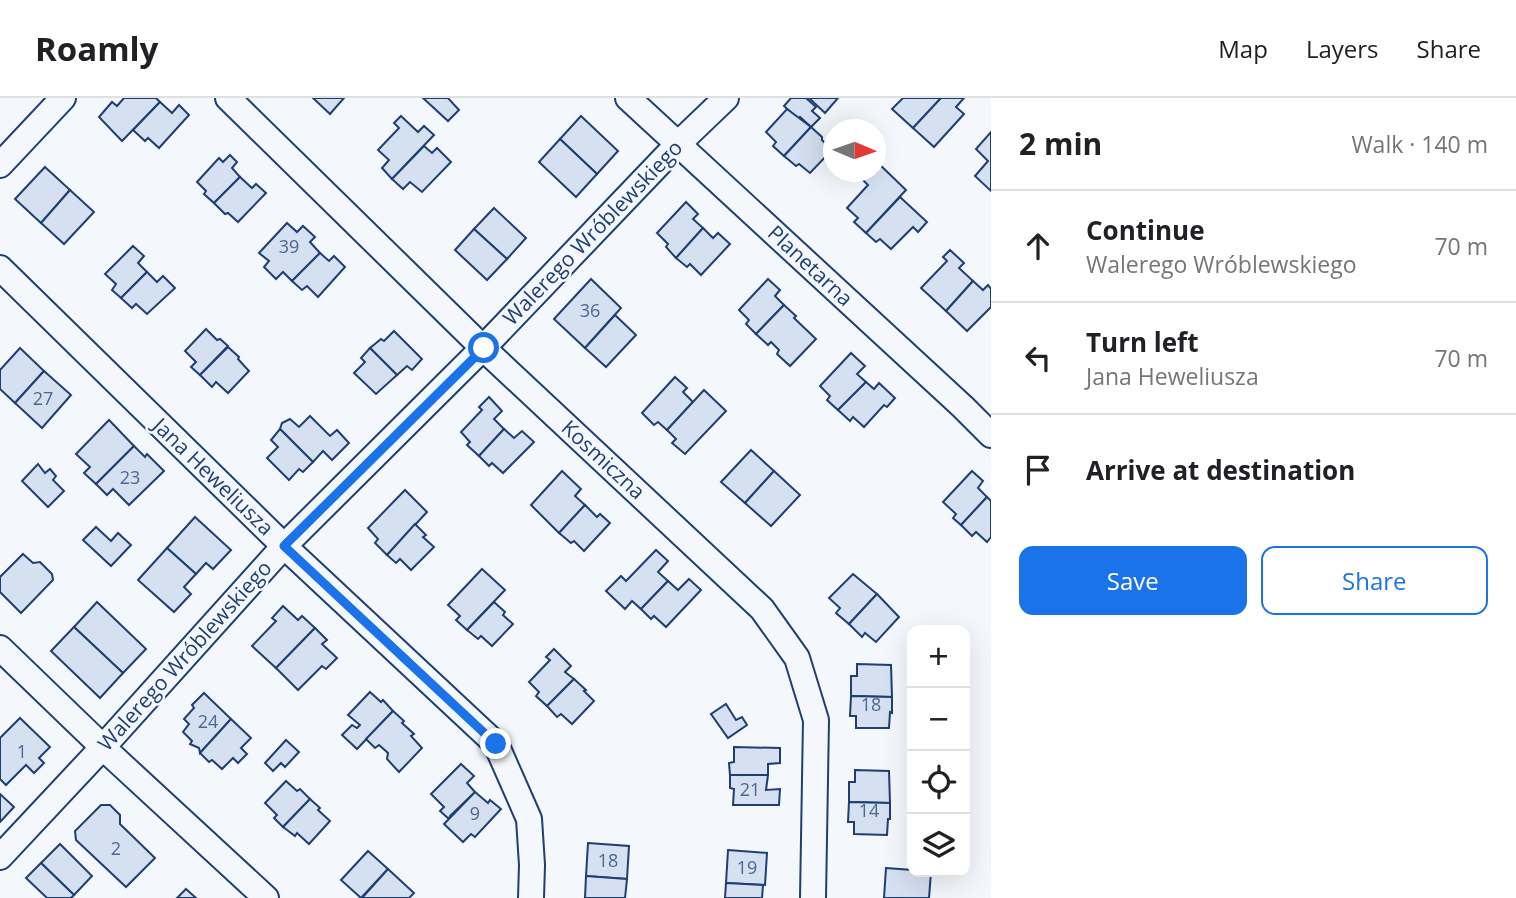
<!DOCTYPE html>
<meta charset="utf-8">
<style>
:root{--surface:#fff;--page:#f6f6f6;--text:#202124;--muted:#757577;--line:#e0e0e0;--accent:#1a73e8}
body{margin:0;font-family:"Open Sans",sans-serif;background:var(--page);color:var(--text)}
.controls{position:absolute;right:21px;bottom:21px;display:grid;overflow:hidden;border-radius:14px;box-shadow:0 7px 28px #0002}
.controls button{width:63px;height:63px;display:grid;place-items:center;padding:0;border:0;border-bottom:2px solid var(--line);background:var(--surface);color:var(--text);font:35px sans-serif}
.compass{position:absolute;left:823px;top:21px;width:63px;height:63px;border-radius:50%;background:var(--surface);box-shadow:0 7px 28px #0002;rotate:92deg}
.stop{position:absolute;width:21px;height:21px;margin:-16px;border:5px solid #1a73e8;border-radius:50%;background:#fff}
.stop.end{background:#1a73e8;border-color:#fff;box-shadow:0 2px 7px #0008}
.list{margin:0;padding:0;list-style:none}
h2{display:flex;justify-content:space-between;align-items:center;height:91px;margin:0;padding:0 28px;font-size:30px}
h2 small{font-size:23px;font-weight:400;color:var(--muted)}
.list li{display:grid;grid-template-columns:46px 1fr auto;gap:21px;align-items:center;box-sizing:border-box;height:112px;padding:0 28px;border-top:2px solid var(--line)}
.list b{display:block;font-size:26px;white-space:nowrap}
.list p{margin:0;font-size:23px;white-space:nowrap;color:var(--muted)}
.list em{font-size:23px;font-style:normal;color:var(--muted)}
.actions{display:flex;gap:14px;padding:21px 28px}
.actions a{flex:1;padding:16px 0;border:2px solid var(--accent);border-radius:14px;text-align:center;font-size:24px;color:var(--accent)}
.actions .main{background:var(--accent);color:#fff}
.icon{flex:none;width:38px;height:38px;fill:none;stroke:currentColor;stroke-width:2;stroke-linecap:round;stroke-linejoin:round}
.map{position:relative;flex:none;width:991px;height:800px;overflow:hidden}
header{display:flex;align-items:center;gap:42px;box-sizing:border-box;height:98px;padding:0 35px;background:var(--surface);border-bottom:2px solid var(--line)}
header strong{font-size:33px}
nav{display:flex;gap:38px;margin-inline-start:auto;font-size:24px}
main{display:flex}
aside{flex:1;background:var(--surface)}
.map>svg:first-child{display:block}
.building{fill:#d5e0f0;stroke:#1d3f73;stroke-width:2}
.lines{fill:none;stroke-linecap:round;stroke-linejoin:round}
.street-casing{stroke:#1d3f73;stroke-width:28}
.street{stroke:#f4f7fb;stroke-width:24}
.route{stroke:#1a73e8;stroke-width:9}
.labels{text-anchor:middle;stroke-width:5;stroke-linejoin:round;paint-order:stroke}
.number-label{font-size:18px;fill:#4b6792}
.street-label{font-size:21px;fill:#1d3f73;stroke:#f4f7fb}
</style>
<header>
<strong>Roamly</strong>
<nav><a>Map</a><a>Layers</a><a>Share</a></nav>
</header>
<main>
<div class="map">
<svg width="991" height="800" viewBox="0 0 991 800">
<rect width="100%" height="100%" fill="#f4f7fb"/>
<g class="building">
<polygon points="124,0 156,0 160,4 122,43 99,19 112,4 117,8"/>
<polygon points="313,0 344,0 330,16"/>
<polygon points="423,0 448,0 459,12 448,23"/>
<polygon points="791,0 806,0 816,9 812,13 820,20 811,29 800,19 798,21 784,8"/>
<polygon points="809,0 838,0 825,15"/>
<polygon points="903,0 941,0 913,30 892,11"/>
<polygon points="941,0 964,0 956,9 964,16 934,49 913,30"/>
<polygon points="160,4 172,15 179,7 189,17 159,50 148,40 145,43 133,32"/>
<polygon points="787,11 811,29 784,58 773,48 776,44 766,34"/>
<polygon points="401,18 418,34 424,28 434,37 392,81 382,70 389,62 378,52 399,30 394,25"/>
<polygon points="581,18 618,53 597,76 560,41"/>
<polygon points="811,29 822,39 822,42 832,52 810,75 799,66 796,68 784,58"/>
<polygon points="991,34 991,93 975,78 988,63 976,51"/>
<polygon points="560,41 597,76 576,99 539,64"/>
<polygon points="424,48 432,55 437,50 451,64 422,94 410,84 403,91 392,81"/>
<polygon points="230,57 237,64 232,70 240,79 214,105 204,96 206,93 197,84 219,60 223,64"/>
<polygon points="876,63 906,92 866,135 854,124 858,120 847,110 868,87 860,79 865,74 876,74"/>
<polygon points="45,69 70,92 41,125 15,101"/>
<polygon points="240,79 252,90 256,86 266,95 238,124 228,115 225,116 214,105"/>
<polygon points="70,92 94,114 64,146 41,125"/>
<polygon points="900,99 927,124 918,134 913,129 891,151 880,141 876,144 866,135"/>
<polygon points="686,104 698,116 693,121 703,130 676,160 666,149 668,146 657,135"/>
<polygon points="494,110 526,140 507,161 474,131"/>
<polygon points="287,125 297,134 303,128 315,139 310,144 320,155 292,183 283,174 276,181 264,169 269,163 259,155"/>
<polygon points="703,130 713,140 718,135 730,146 701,177 690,166 687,169 676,160"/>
<polygon points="474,131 507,161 487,182 455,152"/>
<polygon points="133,148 144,158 138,165 147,174 121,200 112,192 116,186 105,176"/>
<polygon points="950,152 964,165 959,170 973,183 946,213 921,190 947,163 943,159"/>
<polygon points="320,155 329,163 334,158 345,169 318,199 307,188 302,192 292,183"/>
<polygon points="147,174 157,184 163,178 175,190 147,216 136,206 132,210 121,200"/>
<polygon points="591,181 621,210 585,250 554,221"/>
<polygon points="768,181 780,192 775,198 784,207 756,236 746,226 749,222 739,212"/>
<polygon points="973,183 983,192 988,187 991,191 991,209 967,233 946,213"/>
<polygon points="784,207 796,218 794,220 816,241 790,268 777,256 779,252 771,244 768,247 756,236"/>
<polygon points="615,217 636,237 606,269 585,250"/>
<polygon points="206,231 217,242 220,241 228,248 200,277 191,269 196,264 185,253"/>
<polygon points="394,233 422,261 412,272 407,268 397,277 370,250 381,241 384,243"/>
<polygon points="228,249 239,259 238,261 249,273 228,295 216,284 212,289 200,277"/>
<polygon points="20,250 44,273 15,305 0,291 0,272"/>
<polygon points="370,250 397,277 376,296 354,275 365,264 361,260"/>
<polygon points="851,255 865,268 857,276 866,284 838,312 827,302 830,298 820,288"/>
<polygon points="44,273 71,297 42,330 15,305"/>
<polygon points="675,279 687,290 683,294 693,304 667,332 658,324 654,327 642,315"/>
<polygon points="866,284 874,291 879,285 895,300 887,309 884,307 864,329 853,319 850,323 838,312"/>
<polygon points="704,292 726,313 685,356 672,345 676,341 667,332"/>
<polygon points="489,299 502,313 494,321 504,331 479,358 467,347 470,344 461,334 482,312 479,309"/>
<polygon points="310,318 330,338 337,332 349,345 332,362 323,353 313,364 280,331 282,325 290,321 299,329"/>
<polygon points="109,322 134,348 96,386 84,375 90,369 76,356"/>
<polygon points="280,331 313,364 303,374 299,371 289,382 267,360 278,349 271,342"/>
<polygon points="504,331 514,340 522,333 534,344 503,375 492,365 489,368 479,358"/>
<polygon points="134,348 145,359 147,356 164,373 129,407 113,391 107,397 96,386"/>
<polygon points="751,352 774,373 745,405 721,384"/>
<polygon points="38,366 45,375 50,371 56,378 53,382 64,393 48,409 22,383"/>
<polygon points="562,373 581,391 575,398 585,407 559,435 531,407"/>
<polygon points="774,373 800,397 771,428 745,405"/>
<polygon points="972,373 983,383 978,390 987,399 961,427 953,420 956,416 943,404"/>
<polygon points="405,392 427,414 387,457 375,445 378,441 368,430"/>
<polygon points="987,399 991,403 991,439 987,444 976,434 972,438 961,427"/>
<polygon points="585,407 597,419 600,416 610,425 584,453 574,443 571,445 559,435"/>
<polygon points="195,419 231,452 213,471 206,465 196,476 167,450"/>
<polygon points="415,426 426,437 423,439 434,449 411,472 400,461 396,465 387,457"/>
<polygon points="96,429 111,443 118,435 131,447 111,468 83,442"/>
<polygon points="167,450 196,476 184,489 191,496 174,514 138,482"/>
<polygon points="656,452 668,463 658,474 668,483 641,511 632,503 625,511 606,493 621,478 626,483"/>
<polygon points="23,456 33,465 40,464 52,476 53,482 21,515 0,494 0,479"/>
<polygon points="482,471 505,492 467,532 456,522 460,518 448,507"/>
<polygon points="853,476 877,496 849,526 836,515 840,510 829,500"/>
<polygon points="689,481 701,492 666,529 654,518 651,521 641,511 668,483 678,492"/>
<polygon points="877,496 899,519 876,544 865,535 862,539 849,526"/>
<polygon points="97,504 146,551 123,575 74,529"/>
<polygon points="494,504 505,514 503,517 513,526 492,548 481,538 478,541 467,532"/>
<polygon points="283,508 298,522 302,518 315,530 276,570 252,548 276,523 272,520"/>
<polygon points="74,529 123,575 100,600 51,553"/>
<polygon points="315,530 327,542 322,546 337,560 326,571 322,568 298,592 276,570"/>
<polygon points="554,551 571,568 565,574 574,581 547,608 536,598 539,594 529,584 550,562 546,559"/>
<polygon points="857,566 891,567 892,599 851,598 851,578 857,578"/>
<polygon points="574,581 586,592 584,593 594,603 572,626 561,616 557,619 547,608"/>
<polygon points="370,594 381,604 383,602 393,613 357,651 342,637 352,627 357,630 360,627 348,617"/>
<polygon points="204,595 231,621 200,655 199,650 190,646 192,643 183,634 189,626 184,621 194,610 192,607"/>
<polygon points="851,598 892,599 892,615 890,614 889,630 856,630 856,618 850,618"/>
<polygon points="726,606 736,622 742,619 747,627 728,640 711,616"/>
<polygon points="393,613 404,623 402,625 414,636 411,638 422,650 399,674 387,661 388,655 379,647 375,650 366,641"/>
<polygon points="20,620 50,649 39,660 44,665 34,675 26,667 6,687 0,681 0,640"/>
<polygon points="231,621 251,640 241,650 247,656 238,665 233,660 222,671 212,662 209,664 200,655"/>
<polygon points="286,642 299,654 285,669 281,665 273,673 265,665"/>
<polygon points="734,649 780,650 780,665 768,666 768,677 730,677 729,665 734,664"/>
<polygon points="461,666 474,678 467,685 475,694 450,718 449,721 440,713 444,709 431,696"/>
<polygon points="855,672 889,673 890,705 849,704 849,684 855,684"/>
<polygon points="730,677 768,677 766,692 780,691 779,707 733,707 734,691 730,690"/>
<polygon points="286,683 297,693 300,691 310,701 283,729 274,720 277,717 265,705"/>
<polygon points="475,694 488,705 490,702 501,711 475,739 471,736 463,744 444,726"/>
<polygon points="0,696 14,709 0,724"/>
<polygon points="310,701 320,710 318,712 330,723 309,746 297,735 295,738 283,729"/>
<polygon points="849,704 890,705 890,721 888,721 887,737 854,736 854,724 848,724"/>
<polygon points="101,707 110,707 120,717 120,726 155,760 126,789 76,742 75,733"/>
<polygon points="588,745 629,748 627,781 586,778"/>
<polygon points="60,746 92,778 74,797 41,765"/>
<polygon points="728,752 767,755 765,787 726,785"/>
<polygon points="368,753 388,771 361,800 341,782"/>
<polygon points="41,765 74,797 71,800 47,800 26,780"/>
<polygon points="886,770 912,772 912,774 931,774 929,800 884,800"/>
<polygon points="388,771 414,795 409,800 362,800"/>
<polygon points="586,778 627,781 625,800 585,800"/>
<polygon points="726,785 763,787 762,800 725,800"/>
<polygon points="186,791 196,800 177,800"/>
</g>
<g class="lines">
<g class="street-casing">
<g id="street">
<polyline points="228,0 483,250 762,511 797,560 816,622 813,800"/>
<polyline points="628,0 963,309 991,337"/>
<polyline points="0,67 63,0"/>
<polyline points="0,170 284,448 496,646 529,721 532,767 531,800"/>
<polyline points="0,550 111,657 266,800"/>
<polyline points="0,759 103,649 284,448 483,250 678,46 726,0"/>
</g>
</g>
<use href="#street" class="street"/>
</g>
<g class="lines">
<polyline class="route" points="484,250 284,448 496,646"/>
</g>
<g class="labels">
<g class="number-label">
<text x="289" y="155">39</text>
<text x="590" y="219">36</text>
<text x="43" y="307">27</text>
<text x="130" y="386">23</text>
<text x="871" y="613">18</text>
<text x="208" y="630">24</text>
<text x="22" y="660">1</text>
<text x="750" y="698">21</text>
<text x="869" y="719">14</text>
<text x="475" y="722">9</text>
<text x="116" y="757">2</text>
<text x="608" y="769">18</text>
<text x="747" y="776">19</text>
</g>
<g class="street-label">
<text transform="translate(593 135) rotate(-46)" y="7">Walerego Wróblewskiego</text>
<text transform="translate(810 168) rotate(43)" y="7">Planetarna</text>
<text transform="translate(603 362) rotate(43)" y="7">Kosmiczna</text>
<text transform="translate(213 379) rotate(44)" y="7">Jana Heweliusza</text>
<text transform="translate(185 558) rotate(-48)" y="7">Walerego Wróblewskiego</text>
</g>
</g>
</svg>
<div class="controls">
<button>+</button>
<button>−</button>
<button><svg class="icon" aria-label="locate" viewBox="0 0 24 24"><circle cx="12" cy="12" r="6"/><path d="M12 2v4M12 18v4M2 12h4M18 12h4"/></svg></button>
<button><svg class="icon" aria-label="layers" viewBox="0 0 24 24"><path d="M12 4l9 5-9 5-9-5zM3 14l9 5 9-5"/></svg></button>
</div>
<svg class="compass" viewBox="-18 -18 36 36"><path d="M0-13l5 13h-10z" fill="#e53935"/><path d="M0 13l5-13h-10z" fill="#757577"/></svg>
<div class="stop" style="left:484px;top:250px"></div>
<div class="stop end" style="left:496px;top:646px"></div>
</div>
<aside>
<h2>2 min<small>Walk · 140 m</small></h2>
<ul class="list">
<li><svg class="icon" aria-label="ahead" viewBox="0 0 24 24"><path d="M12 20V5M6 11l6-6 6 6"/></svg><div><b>Continue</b><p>Walerego Wróblewskiego</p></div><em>70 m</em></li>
<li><svg class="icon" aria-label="left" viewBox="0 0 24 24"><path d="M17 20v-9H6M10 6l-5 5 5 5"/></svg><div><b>Turn left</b><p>Jana Heweliusza</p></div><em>70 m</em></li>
<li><svg class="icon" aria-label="arrive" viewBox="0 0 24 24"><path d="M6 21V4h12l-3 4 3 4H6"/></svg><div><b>Arrive at destination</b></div></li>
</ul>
<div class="actions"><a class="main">Save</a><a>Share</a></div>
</aside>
</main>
